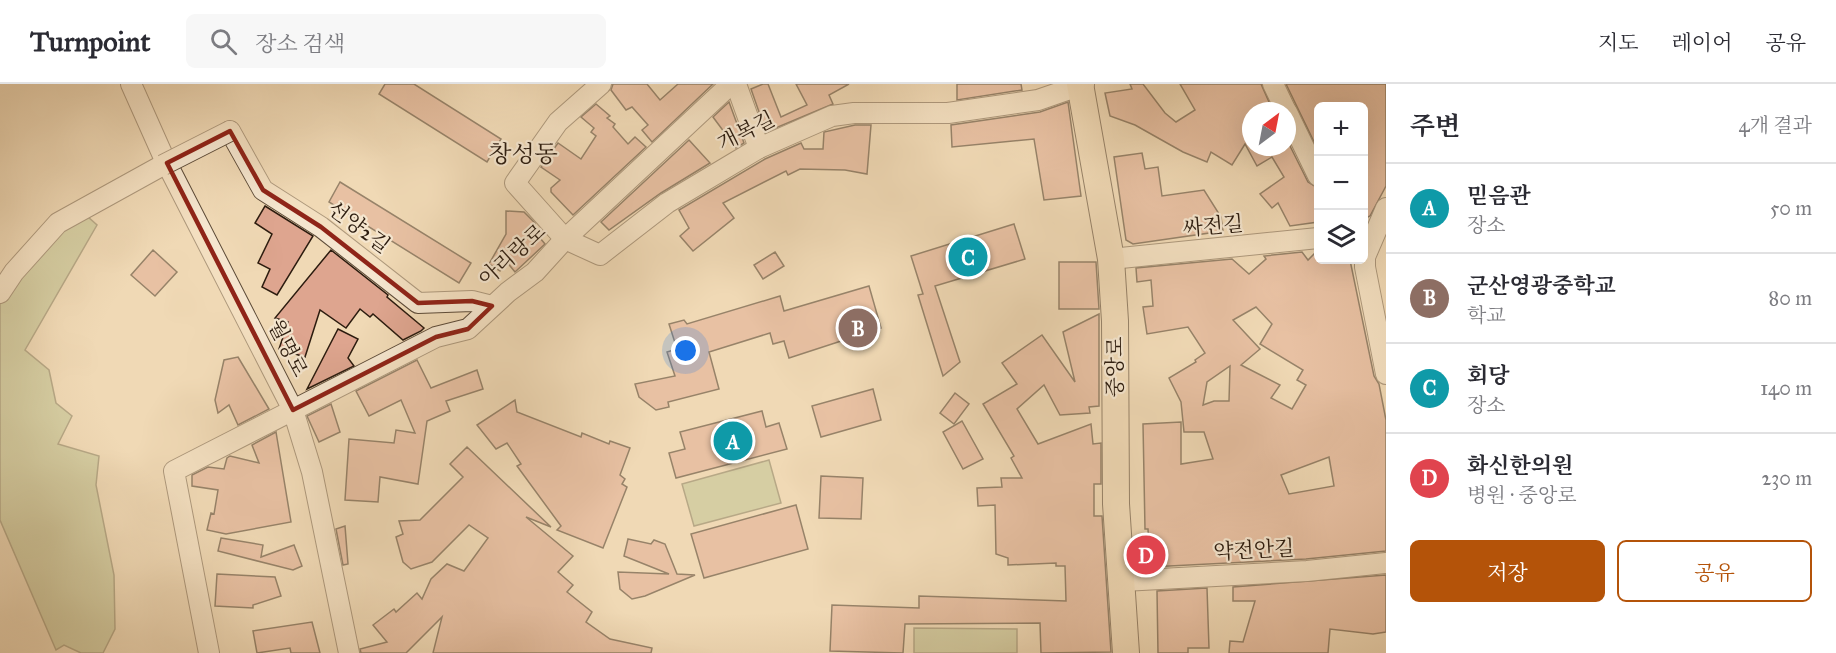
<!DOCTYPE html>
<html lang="ko">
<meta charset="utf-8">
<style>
:root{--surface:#fff;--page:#f7f7f7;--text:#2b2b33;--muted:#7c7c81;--line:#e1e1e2;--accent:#b45309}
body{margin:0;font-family:"IM FELL Great Primer","Noto Serif KR",serif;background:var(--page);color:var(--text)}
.controls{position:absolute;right:18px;top:18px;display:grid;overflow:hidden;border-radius:9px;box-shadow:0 6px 24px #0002}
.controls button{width:54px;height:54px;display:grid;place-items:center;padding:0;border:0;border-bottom:2px solid var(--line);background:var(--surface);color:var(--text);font:30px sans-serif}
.compass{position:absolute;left:1242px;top:18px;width:54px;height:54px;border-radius:50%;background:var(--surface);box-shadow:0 6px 24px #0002;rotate:32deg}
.you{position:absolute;left:686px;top:267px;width:21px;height:21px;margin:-15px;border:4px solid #fff;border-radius:50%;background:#1a73e8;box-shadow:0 0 0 9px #1a73e833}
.badge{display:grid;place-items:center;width:39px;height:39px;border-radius:50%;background:var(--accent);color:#fff;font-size:20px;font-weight:700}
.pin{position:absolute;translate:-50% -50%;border:3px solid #fff;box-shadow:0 2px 6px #0006}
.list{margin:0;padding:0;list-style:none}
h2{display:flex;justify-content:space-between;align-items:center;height:78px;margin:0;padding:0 24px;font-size:26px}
h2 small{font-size:20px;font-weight:400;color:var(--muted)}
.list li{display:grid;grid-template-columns:39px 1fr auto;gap:18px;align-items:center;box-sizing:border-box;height:90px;padding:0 24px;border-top:2px solid var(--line)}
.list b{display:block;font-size:22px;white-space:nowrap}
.list p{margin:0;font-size:20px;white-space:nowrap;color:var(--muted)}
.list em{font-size:20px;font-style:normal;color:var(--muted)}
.actions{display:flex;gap:12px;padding:18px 24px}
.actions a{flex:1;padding:14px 0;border:2px solid var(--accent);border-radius:9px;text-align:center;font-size:21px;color:var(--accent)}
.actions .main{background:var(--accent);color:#fff}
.icon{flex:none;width:33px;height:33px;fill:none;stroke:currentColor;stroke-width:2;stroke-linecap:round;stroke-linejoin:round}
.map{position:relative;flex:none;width:1386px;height:569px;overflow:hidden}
header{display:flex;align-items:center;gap:36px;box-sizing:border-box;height:84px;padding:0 30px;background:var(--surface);border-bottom:2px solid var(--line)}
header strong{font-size:28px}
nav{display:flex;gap:33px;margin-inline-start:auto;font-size:21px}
.search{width:420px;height:54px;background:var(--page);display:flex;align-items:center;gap:15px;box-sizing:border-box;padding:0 21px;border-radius:9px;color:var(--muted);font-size:22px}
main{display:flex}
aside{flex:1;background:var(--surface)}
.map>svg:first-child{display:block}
.green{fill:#b7c08f;stroke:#726e4f;stroke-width:1.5}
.building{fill:#dea58f;stroke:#2c1c0f;stroke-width:1.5;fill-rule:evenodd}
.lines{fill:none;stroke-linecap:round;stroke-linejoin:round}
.minor-casing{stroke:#5d4b38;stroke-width:22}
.major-casing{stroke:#2c1c0f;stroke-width:28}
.minor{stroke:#f5e6cf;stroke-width:20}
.major{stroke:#f0d9b5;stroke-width:26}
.minor-bridge-casing{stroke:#5d4b38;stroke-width:22;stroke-linecap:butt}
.minor-bridge{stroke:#f5e6cf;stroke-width:20}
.marked{fill:none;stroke:#8f2418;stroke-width:4.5;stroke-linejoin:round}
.labels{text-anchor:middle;stroke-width:4.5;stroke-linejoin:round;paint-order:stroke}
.street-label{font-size:21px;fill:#2c1c0f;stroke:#f5e6cf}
.quarter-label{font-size:24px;fill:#2c1c0f;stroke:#f5e6cf}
</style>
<header>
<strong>Turnpoint</strong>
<div class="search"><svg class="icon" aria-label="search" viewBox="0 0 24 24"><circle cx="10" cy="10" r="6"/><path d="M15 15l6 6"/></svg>장소 검색</div>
<nav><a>지도</a><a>레이어</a><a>공유</a></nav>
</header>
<main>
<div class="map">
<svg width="1386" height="569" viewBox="0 0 1386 569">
<rect width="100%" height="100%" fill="#f0d9b5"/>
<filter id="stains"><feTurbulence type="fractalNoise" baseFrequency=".00333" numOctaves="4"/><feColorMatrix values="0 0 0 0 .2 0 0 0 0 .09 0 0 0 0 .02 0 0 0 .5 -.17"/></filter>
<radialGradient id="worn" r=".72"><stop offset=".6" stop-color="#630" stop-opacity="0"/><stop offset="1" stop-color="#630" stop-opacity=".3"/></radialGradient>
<g class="green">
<polygon points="79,125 97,141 25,266 49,286 56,319 72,332 58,360 99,372 96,401 114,491 115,545 103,569 81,569 64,561 56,566 0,436 0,215"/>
<polygon points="769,376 781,419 694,442 682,400"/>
<polygon points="914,544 1017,545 1017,569 914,569"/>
</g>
<g class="building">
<polygon points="385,0 414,0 501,55 487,78 379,10"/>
<polygon points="613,0 647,0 660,16 678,0 713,0 652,58 642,46 648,41 632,23 626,26 611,6"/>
<polygon points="763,0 768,0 781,33 807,21 796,0 849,0 829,11 833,20 766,48 751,5"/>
<polygon points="957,0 1021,0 1022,6 957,16"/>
<polygon points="1130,0 1143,0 1165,29 1176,38 1195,26 1180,0 1261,0 1273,27 1251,27 1251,63 1287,63 1287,56 1308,98 1318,104 1318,138 1290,142 1278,119 1272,124 1260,110 1284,93 1272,73 1257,82 1245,60 1232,81 1211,68 1207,78 1183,68 1135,41 1110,32 1105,9 1132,5"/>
<polygon points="1286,0 1386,0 1386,102 1370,132 1364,135 1364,22 1318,22 1318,66"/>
<polygon points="729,18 744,59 736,64 713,33"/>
<polygon points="1068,18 1081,112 1044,116 1034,55 952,63 951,41 1040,28"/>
<polygon points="596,20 610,32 607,34 615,40 613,43 628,60 635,53 646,63 573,131 551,108 551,104 560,96 541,83 558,59 581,75 596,52 591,48 594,44 581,33"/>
<polygon points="855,41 871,41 867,90 845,86 800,85 788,91 786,87 723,119 734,134 693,167 680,152 689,144 679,126 765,75 801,59 804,65 823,65 824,48"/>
<polygon points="689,56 710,79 661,109 609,146 601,138"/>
<polygon points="1142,69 1145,85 1158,83 1162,112 1204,106 1221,133 1223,147 1133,160 1126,156 1114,73"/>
<polygon points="340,98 471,179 459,199 329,118"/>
<polygon points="265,122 313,152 277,211 262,203 270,185 258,179 272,150 255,139"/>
<polygon points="506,127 524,128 535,139 534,147 545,160 515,188 506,177 500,187 489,180 506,150"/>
<polygon points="1014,140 1025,175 935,202 960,278 943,292 918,211 923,210 911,172"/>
<polygon points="153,166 177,188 155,212 131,191"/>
<polygon points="331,166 388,211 387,213 424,244 421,247 403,256 373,230 370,233 360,225 346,244 320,226 305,273 279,265 288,238 275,234"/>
<path d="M1318,166V176H1350L1374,292L1379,300L1386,336V467L1306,475L1150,483L1148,445H1145L1143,340L1181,338V380L1213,375L1204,348H1184L1181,318L1169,294L1196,278L1195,276L1205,269L1188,243L1147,250L1143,223L1153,222L1151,196L1137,198L1136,184L1232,175L1249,190L1266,175L1264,172L1302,168L1308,176ZM1256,223L1272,240L1260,260L1303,286L1297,296L1306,301L1292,325L1271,314L1280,301L1241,281L1260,265L1233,236ZM1230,282L1229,317H1214L1203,321L1207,298ZM1329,373L1334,402L1289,410L1281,391Z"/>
<polygon points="775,168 784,182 763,195 754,181"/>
<polygon points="1059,178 1096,178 1099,225 1059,225"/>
<polygon points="869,202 881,244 789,274 784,257 773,260 770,249 709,268 719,305 668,318 669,323 656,326 639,313 635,300 675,292 667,268 677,265 669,240 684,236 687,240 780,212 784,227"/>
<polygon points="1099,230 1099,322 1089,323 1090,329 1060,331 1044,301 1017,325 1038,360 1091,340 1093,360 1101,359 1101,400 1094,400 1094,432 1102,432 1111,568 1041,569 1040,539 905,540 903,569 830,567 832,521 919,524 919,512 1066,517 1065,482 1056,482 1056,479 1008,481 1008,474 996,470 995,421 978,422 977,404 1002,403 1001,394 1022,394 1011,374 1014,372 983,320 1017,300 1002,279 1042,251 1075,298 1063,248"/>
<polygon points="338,245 358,255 348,274 354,282 307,305"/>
<polygon points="238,273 269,325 238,341 229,321 218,329 215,316 224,276"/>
<polygon points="417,276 431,304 477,286 483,305 446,317 450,327 427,337 418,400 380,393 378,418 345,416 349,355 394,359 396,346 415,349 401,316 369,332 356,307"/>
<polygon points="873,305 881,336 821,353 812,322"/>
<polygon points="955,309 969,320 954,340 940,329"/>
<polygon points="515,316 517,328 581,353 582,349 609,360 610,357 630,364 620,391 625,395 622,400 627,403 603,464 557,446 561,442 517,382 521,380 507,359 496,365 477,341"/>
<polygon points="331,320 340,348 319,358 307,332"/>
<polygon points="762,327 766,343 779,339 787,365 676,394 669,369 685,365 680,348"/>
<polygon points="962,337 983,375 963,385 943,348"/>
<polygon points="276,348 291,438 226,450 207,446 211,429 214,430 218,406 192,402 192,391 208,383 224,385 227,374 230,372 259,379 252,361"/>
<polygon points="467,363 551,443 526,433 573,472 558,488 573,501 567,508 592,528 586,538 610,555 652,564 651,569 433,569 442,533 406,569 361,569 360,565 387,558 373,541 394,525 396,528 417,509 422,515 431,495 447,480 464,487 488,454 469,441 432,478 411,485 403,478 396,453 403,450 399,437 420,436 463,393 450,380"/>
<polygon points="821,392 863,394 861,435 819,434"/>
<polygon points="796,421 808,465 704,494 691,450"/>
<polygon points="345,442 348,480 343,481 336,445"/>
<polygon points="221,454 263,461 261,473 294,461 302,482 293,486 218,467"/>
<polygon points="628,455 651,460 654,456 665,460 677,490 695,491 645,512 632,515 620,505 618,488 669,490 624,472"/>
<polygon points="217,490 275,493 281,512 253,521 253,524 215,522"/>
<polygon points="1386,491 1386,548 1373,550 1330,545 1328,569 1229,569 1230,557 1243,558 1255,517 1233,517 1233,503"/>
<polygon points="1207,504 1209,564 1188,564 1188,569 1158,569 1157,507"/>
<polygon points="312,538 320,569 291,569 290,564 257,569 253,547"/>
</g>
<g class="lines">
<g class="minor-casing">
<g id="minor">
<polyline points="131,0 164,74 293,326 312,388 349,569"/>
<polyline points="601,0 558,38 515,99 565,155 600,171 667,119 759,64 832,32 854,29 948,29 1038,16 1084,0"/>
<polyline points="736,0 759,64"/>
<polyline points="1273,0 1286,27"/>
<polyline points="1287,28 1318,92"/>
<polyline points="230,47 263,106 321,143 418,219 472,217 492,222"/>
<polyline points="1386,124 1365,173 1365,183 1386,290"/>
<polyline points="1111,175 1318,154"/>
<polyline points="0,209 14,188 58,139 163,81"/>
<polyline points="1123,497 1307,487 1386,479"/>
<polyline points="209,569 174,387 436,253 468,245 508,208 535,188 565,155 731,0"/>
</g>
</g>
<g class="major-casing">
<polyline id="major" points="1080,0 1111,175 1115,237 1116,420 1126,569"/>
</g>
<use href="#minor" class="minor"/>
<use href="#major" class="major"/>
<g class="minor-bridge-casing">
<polyline id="minor-bridge" points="163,81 230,47"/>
</g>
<use href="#minor-bridge" class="minor-bridge"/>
</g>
<path d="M0 0H1386V569H0ZM230,47L263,106L321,143L418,219L472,217L492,222L468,245L436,253L293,326L167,79Z" fill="#f0d9b5" fill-opacity=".55" fill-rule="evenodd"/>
<path class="marked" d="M230,47L263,106L321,143L418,219L472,217L492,222L468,245L436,253L293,326L167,79Z"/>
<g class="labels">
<g class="street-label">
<text transform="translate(746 47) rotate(-27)" y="7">개복길</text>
<text transform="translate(1213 142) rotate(-5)" y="7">싸전길</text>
<text transform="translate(359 143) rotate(37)" y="7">선양2길</text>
<text transform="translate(512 171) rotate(-42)" y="7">아리랑로</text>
<text transform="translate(288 264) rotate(63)" y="7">월명로</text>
<text transform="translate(1115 283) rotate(-90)" y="7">중앙로</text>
<text transform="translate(1254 466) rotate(-3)" y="7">약전안길</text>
</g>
<g class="quarter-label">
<text x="523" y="78">창성동</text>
</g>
</g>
<rect width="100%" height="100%" filter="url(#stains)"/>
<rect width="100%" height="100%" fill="url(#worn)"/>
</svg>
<div class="controls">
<button>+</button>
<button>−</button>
<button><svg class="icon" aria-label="layers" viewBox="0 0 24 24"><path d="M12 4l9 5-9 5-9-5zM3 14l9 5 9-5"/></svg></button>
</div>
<svg class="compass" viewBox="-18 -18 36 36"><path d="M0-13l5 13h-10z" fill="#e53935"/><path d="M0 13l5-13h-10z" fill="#7c7c81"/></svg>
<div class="you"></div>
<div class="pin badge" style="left:733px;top:357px;background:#0f9aa8">A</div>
<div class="pin badge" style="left:858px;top:244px;background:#8d6e63">B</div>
<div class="pin badge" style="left:968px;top:173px;background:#0f9aa8">C</div>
<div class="pin badge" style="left:1146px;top:471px;background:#e0444e">D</div>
</div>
<aside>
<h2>주변<small>4개 결과</small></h2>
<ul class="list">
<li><span class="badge" style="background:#0f9aa8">A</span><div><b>믿음관</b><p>장소</p></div><em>50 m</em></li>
<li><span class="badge" style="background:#8d6e63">B</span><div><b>군산영광중학교</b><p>학교</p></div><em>80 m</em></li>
<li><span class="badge" style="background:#0f9aa8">C</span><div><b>회당</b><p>장소</p></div><em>140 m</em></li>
<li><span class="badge" style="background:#e0444e">D</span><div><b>화신한의원</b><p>병원 · 중앙로</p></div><em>230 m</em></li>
</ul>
<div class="actions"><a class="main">저장</a><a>공유</a></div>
</aside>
</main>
